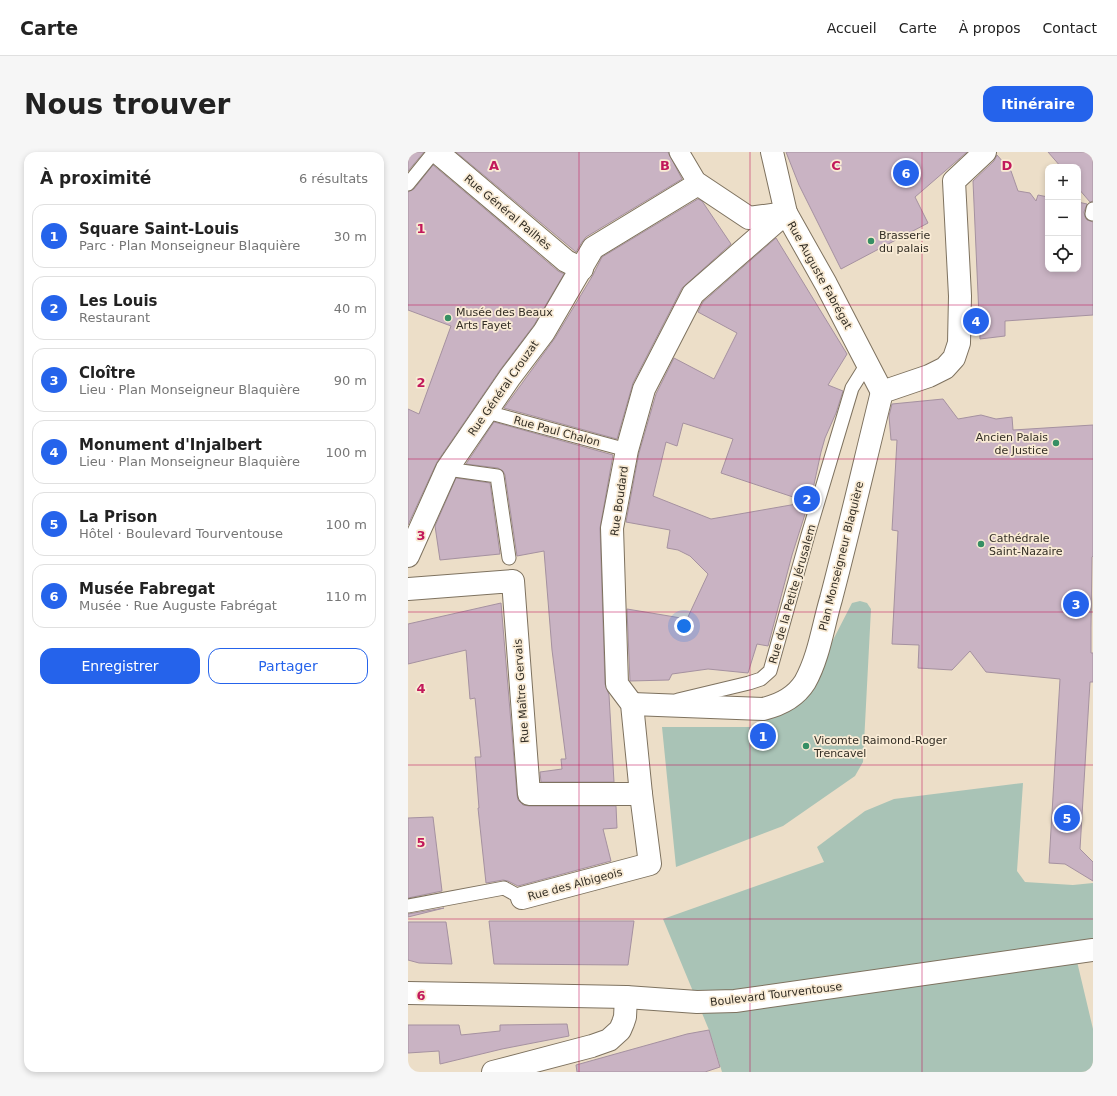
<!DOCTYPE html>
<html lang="fr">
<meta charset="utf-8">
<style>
:root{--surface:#fff;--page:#f6f6f6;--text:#222;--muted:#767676;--line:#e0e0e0;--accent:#2563eb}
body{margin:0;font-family:"DejaVu Sans",sans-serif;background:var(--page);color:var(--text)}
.controls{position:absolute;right:12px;top:12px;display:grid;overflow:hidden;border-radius:8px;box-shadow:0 2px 6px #0003}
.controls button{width:36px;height:36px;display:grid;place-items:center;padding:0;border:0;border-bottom:1px solid var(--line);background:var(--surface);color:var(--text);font:20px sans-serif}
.you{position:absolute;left:276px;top:474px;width:14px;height:14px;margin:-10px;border:3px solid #fff;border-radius:50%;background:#1a73e8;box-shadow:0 0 0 6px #1a73e833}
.badge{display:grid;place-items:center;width:26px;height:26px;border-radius:50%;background:var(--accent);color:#fff;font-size:13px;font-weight:700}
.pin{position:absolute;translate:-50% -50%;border:2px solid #fff;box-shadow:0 1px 4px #0006}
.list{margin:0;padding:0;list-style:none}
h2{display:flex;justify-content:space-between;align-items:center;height:52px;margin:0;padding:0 16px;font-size:17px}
h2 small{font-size:13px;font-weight:400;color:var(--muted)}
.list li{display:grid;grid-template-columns:26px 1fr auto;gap:12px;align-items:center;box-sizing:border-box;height:64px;margin:0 8px 8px;padding:0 8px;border:1px solid var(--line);border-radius:12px}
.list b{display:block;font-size:15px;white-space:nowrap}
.list p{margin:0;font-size:13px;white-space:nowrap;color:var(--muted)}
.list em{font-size:13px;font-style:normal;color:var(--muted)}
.actions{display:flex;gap:8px;padding:12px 16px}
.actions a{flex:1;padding:9px 0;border:1px solid var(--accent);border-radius:12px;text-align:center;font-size:14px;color:var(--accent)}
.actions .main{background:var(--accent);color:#fff}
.icon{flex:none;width:22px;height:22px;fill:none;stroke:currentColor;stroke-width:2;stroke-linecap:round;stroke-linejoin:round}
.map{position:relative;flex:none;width:685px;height:920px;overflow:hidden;border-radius:12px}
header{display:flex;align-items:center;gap:24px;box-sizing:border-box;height:56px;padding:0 20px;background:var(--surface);border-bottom:1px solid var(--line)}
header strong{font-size:19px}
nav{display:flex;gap:22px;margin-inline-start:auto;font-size:14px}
.intro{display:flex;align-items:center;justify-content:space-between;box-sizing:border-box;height:96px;padding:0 24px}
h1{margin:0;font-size:28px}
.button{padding:10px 18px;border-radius:12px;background:var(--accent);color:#fff;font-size:14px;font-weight:700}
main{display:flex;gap:24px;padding:0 24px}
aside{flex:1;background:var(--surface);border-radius:12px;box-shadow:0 2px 6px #0003}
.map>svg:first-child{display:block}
.green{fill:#a9c3b6}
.building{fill:#c9b3c3;stroke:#a591a0;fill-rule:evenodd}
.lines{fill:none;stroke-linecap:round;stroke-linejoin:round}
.service-casing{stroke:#7e725f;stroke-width:15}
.pedestrian-casing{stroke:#7e725f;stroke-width:21}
.minor-casing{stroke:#7e725f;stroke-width:24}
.tertiary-casing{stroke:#7e725f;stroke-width:24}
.service{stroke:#fff;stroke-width:13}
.pedestrian{stroke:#fff;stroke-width:19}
.minor{stroke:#fff;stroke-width:22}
.tertiary{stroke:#fff;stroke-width:22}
.grid{fill:none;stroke:#c2185b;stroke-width:1;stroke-opacity:0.55}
.poi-dot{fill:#368f64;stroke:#f9ebd5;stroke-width:1.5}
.labels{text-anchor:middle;stroke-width:3.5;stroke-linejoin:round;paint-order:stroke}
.street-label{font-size:11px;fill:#332e25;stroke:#f9ebd5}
.poi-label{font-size:11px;fill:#332e25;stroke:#f9ebd5;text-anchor:start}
.grid-label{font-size:13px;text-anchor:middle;font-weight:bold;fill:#c2185b;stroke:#f9ebd5;stroke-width:3.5;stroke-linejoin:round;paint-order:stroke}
</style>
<header>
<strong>Carte</strong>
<nav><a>Accueil</a><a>Carte</a><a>À propos</a><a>Contact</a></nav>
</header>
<div class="intro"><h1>Nous trouver</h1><a class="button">Itinéraire</a></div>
<main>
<aside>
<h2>À proximité<small>6 résultats</small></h2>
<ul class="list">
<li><span class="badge">1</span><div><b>Square Saint-Louis</b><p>Parc · Plan Monseigneur Blaquière</p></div><em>30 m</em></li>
<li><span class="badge">2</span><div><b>Les Louis</b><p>Restaurant</p></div><em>40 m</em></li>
<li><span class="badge">3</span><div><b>Cloître</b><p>Lieu · Plan Monseigneur Blaquière</p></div><em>90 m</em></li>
<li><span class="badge">4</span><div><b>Monument d'Injalbert</b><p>Lieu · Plan Monseigneur Blaquière</p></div><em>100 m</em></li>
<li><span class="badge">5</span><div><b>La Prison</b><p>Hôtel · Boulevard Tourventouse</p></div><em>100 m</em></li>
<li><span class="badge">6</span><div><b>Musée Fabregat</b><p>Musée · Rue Auguste Fabrégat</p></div><em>110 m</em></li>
</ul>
<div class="actions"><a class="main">Enregistrer</a><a>Partager</a></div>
</aside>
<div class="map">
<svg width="685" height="920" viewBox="0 0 685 920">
<rect width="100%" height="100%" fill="#ecdec8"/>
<g class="green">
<polygon points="452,449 459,451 463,457 455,610 447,624 375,674 268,715 254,575 345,575 392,552 444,451"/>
<polygon points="615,631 609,719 617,730 665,733 685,731 685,798 667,801 685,877 685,920 314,920 301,878 255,767 416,710 409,695 457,659 486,647"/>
</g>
<g class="building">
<polygon points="0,0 16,0 0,19"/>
<polygon points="48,0 260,0 274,27 178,85 174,90 168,100"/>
<polygon points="378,0 559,0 507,45 520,71 433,117 391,33"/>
<polygon points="640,0 685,0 685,49 682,50 670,36 670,15 653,15"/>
<polygon points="589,3 603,19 610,39 622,41 628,49 630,43 640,45 640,117 670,117 670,50 679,52 676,60 677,65 679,68 685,70 685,163 597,169 597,184 572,187 565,29 586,9"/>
<polygon points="25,13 150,119 156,122 126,173 92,218 29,310 0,373 0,257 11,262 43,174 0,158 0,40 6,37"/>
<polygon points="290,47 294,49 323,92 274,136 225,231 209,287 96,256 147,186 185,123 194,105"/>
<path d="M368,86L439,202L420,233L435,239L428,261L417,286L413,300L405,337L384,403L360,494L349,492L340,521L300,517L264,522L261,528L222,529L219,457L279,467L300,422L282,404L270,398L259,396L262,378L218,370L231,301L248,242L266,206L306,227L329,181L290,160L295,150ZM275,271L325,287L313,321L400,350L303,367L245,344L258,290L269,294Z"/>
<polygon points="535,247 550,267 573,263 588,267 604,265 605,278 685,273 685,404 684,405 683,475 683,501 685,501 685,530 682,530 672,697 685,710 685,729 657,712 641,711 652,527 578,520 562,499 544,518 510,516 511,493 484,492 490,379 484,378 489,288 483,288 481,264 484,252"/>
<polygon points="86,270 205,303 192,376 197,532 201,543 206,630 133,630 132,620 154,617 153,607 158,607 144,498 136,399 109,404 97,323 95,319 90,316 58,312"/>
<polygon points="48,326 82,331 92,402 32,408 27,374"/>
<polygon points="93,451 109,643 110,648 115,653 121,654 208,654 209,676 195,677 203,709 110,734 100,729 95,728 78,731 70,656 71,656 67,605 73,605 67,546 62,547 58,498 0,512 0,472"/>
<polygon points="25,665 34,739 0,746 0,666"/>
<polygon points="36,756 0,765 0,762"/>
<polygon points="81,769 226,769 220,813 86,812"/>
<polygon points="0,770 38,770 44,812 11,811 0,808"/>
<polygon points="159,872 161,884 94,897 32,912 31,899 0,901 0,873 51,873 53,883 92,879 92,873"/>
<polygon points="301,878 312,915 297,920 169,920 168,913 279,882"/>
</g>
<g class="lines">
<g class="service-casing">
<g id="service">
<polyline points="0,32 26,0"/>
<polyline points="684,62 685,57"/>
<polyline points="79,260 219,298"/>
<polyline points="39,317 89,324 101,406"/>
<polyline points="270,548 341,531 353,527 362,519 400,383 444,236 459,212"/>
<polyline points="0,754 96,736 114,746"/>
</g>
</g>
<g class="pedestrian-casing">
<polyline id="pedestrian" points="271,0 290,32"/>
</g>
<g class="minor-casing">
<g id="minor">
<polyline points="29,0 158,109 174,117"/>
<polyline points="364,0 378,61 418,132 474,240"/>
<polyline points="0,404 39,317 102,225 136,180 185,96 290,32 341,66 378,61"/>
<polyline points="0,437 105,429 121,642 233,642"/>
<path d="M224,552L355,557C372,553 387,546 397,530C411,505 415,474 423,447C441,378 457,309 474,240L521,224L537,216L546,206L551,191L552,144L546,29L577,0"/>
<polyline points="114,746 242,712 233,642 224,552 209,532 204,376 219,298 236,237 285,142 378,61"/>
</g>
</g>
<g class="tertiary-casing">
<g id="tertiary">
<polyline points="0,841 218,845 289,850 327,849 685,798"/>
<polyline points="85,920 184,894 201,888 212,878 215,871 217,865 218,845"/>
</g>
</g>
<use href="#service" class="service"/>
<use href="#pedestrian" class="pedestrian"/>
<use href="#minor" class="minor"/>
<use href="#tertiary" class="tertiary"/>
</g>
<path class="grid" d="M171,0V920M342,0V920M514,0V920M0,153H685M0,307H685M0,460H685M0,613H685M0,767H685"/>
<g class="poi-dot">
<circle cx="463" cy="89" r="4"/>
<circle cx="40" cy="166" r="4"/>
<circle cx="648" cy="291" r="4"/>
<circle cx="573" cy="392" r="4"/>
<circle cx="398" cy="594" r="4"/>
</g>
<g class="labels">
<g class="street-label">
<text transform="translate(100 60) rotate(40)" y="4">Rue Général Pailhès</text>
<text transform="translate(412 123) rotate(61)" y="4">Rue Auguste Fabrégat</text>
<text transform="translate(95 236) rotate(-55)" y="4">Rue Général Crouzat</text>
<text transform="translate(149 279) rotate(15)" y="4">Rue Paul Chalon</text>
<text transform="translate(211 349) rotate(-82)" y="4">Rue Boudard</text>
<text transform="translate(433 404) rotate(-76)" y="4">Plan Monseigneur Blaquière</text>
<text transform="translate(384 442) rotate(-74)" y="4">Rue de la Petite Jérusalem</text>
<text transform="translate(113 539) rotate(-94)" y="4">Rue Maître Gervais</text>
<text transform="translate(167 732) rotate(-15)" y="4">Rue des Albigeois</text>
<text transform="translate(368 842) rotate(-7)" y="4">Boulevard Tourventouse</text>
</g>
<g class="poi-label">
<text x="471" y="87">Brasserie<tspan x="471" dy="13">du palais</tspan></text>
<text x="48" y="164">Musée des Beaux<tspan x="48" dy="13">Arts Fayet</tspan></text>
<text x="640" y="289" text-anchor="end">Ancien Palais<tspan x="640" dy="13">de Justice</tspan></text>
<text x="581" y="390">Cathédrale<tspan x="581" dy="13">Saint-Nazaire</tspan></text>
<text x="406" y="592">Vicomte Raimond-Roger<tspan x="406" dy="13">Trencavel</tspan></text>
</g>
</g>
<g class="grid-label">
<text x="86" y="18">A</text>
<text x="257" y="18">B</text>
<text x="428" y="18">C</text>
<text x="599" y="18">D</text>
<text x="13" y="81">1</text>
<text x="13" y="235">2</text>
<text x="13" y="388">3</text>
<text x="13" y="541">4</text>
<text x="13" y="695">5</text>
<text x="13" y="848">6</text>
</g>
</svg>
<div class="controls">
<button>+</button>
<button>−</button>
<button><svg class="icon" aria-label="locate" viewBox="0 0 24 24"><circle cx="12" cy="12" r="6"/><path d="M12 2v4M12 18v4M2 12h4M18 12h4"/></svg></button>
</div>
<div class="you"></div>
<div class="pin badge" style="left:355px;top:584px">1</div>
<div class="pin badge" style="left:399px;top:347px">2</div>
<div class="pin badge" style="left:668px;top:452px">3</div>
<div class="pin badge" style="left:568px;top:169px">4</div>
<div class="pin badge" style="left:659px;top:666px">5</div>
<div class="pin badge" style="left:498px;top:21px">6</div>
</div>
</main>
